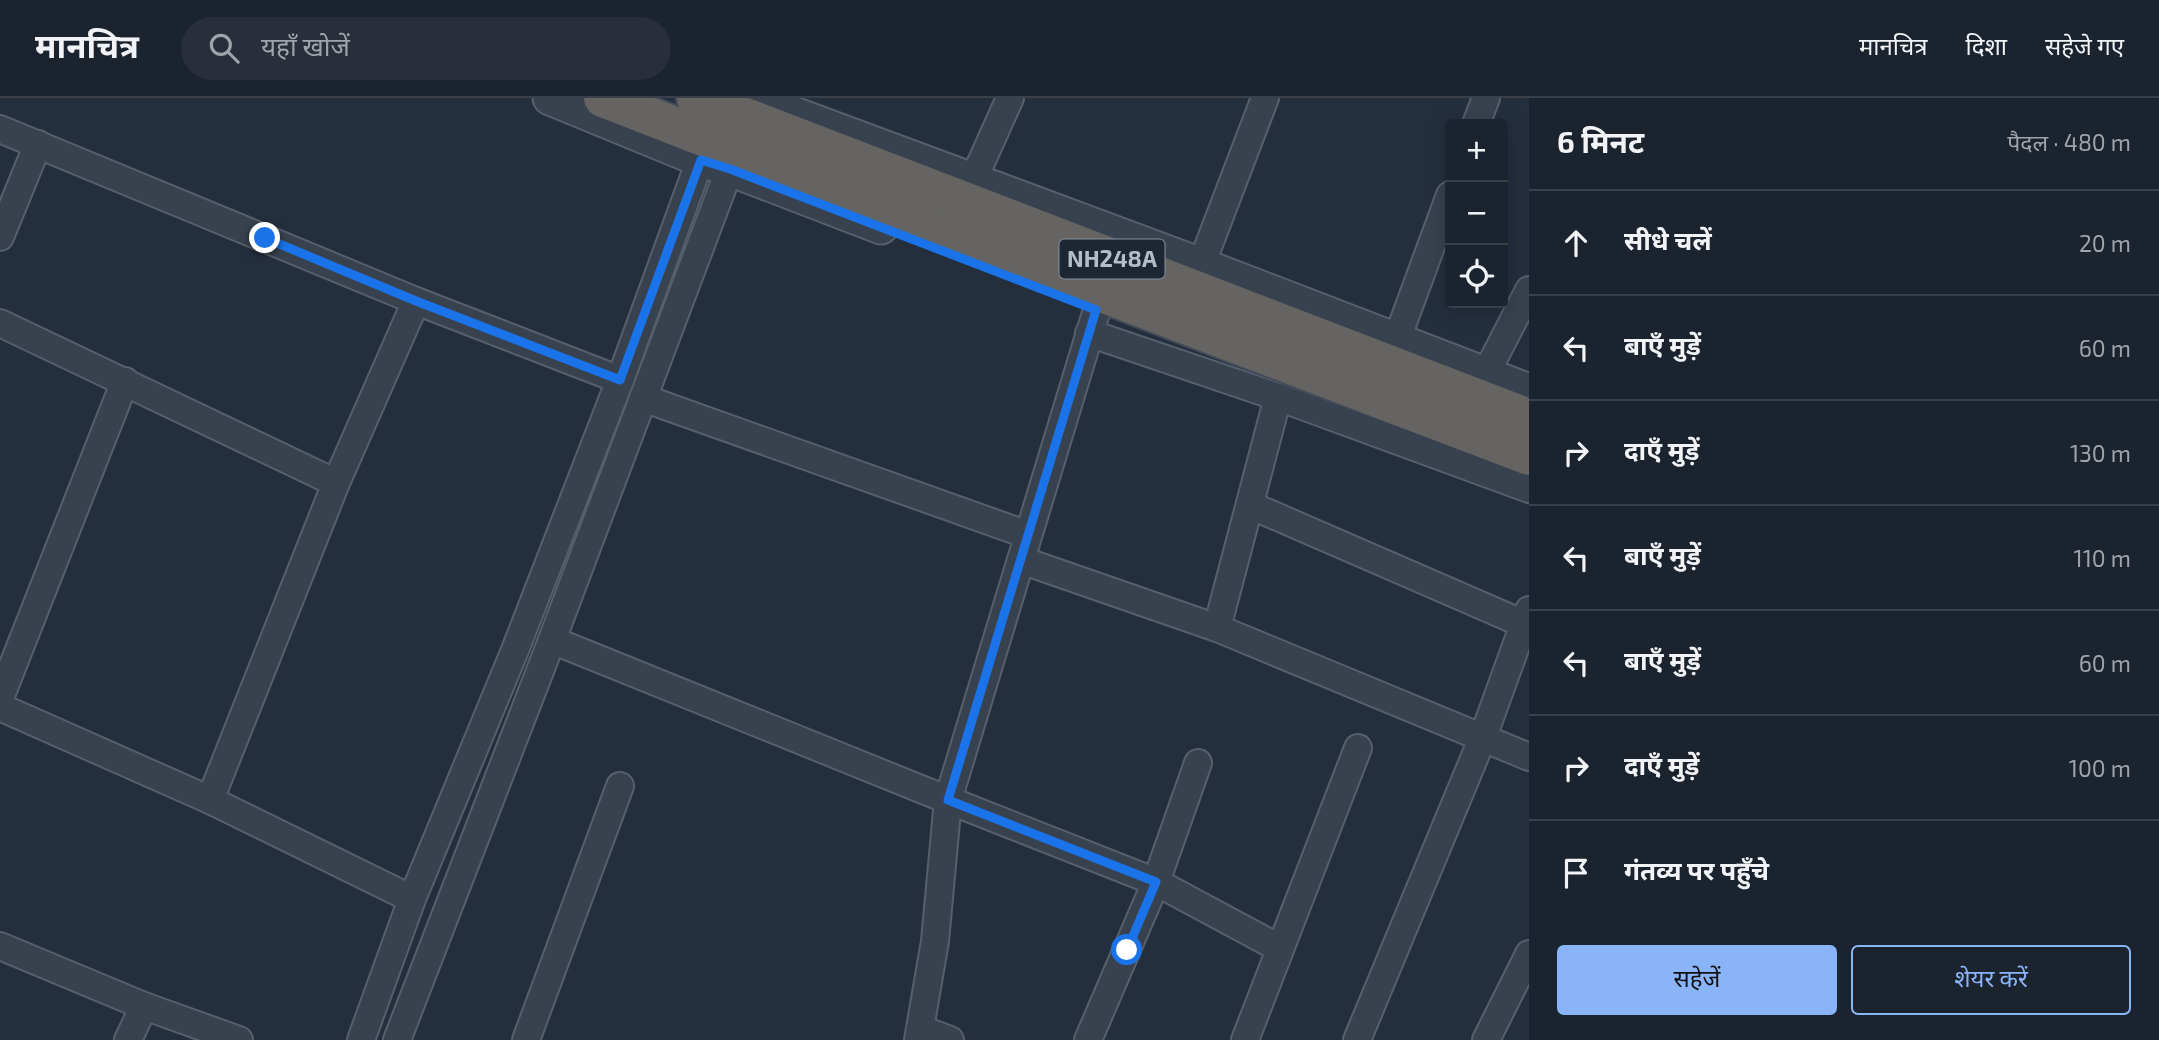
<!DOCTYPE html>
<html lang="hi">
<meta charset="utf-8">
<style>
:root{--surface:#1b232e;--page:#282f3a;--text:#f1f3f6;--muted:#a0a4aa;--line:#39404a;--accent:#8ab4f8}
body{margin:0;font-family:"Exo 2","Noto Sans Devanagari",sans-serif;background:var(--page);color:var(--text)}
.controls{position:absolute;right:21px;top:21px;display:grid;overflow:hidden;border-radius:7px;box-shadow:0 4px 18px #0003}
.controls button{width:63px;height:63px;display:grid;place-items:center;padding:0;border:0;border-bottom:2px solid var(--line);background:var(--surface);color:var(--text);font:35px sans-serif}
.stop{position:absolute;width:21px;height:21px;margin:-16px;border:5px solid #1a73e8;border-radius:50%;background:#fff}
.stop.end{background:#1a73e8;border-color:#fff;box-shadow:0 2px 7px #0008}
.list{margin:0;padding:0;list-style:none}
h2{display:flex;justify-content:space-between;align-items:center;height:91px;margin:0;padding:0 28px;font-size:30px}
h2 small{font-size:23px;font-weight:400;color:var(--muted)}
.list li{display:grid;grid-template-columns:46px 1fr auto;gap:21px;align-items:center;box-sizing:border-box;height:105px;padding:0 28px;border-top:2px solid var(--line)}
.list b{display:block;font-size:26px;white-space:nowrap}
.list em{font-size:23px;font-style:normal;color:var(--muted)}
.actions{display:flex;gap:14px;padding:21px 28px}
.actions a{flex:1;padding:16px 0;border:2px solid var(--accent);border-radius:7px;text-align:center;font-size:24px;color:var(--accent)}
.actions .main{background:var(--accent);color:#111}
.icon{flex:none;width:38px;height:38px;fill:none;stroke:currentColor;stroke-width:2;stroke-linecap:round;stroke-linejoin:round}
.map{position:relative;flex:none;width:1529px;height:942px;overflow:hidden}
header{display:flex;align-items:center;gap:42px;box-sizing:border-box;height:98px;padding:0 35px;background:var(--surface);border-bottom:2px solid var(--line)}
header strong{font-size:33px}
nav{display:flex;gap:38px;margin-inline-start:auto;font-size:24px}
.search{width:490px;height:63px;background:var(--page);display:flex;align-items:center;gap:18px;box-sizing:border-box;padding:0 24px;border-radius:38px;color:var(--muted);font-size:26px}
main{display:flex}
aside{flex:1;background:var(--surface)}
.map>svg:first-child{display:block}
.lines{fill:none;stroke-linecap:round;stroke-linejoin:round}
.minor-casing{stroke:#565f6c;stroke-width:30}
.tertiary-casing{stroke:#565f6c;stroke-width:37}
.trunk-casing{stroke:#434c59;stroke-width:42}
.minor{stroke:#38414e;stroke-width:26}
.tertiary{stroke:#38414e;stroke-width:33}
.trunk{stroke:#656462;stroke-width:38}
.route{stroke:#1a73e8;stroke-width:9}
.labels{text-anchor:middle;stroke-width:7;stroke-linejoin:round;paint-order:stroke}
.shield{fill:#1d2633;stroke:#878f9c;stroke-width:2}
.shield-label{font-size:23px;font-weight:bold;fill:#b4bcc9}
</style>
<header>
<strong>मानचित्र</strong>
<div class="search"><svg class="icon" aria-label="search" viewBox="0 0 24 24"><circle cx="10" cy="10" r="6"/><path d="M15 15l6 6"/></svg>यहाँ खोजें</div>
<nav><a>मानचित्र</a><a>दिशा</a><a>सहेजे गए</a></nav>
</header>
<main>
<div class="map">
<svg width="1529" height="942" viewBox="0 0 1529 942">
<rect width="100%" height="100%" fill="#242f3e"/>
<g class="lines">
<g class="minor-casing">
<g id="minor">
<polyline points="1476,26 1486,0"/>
<polyline points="0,31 416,203 620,282"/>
<polyline points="966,98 1010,0"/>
<polyline points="0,139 38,46"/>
<polyline points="1195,183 1265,0"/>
<polyline points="0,225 336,385"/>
<polyline points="1089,235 1278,299 1529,391"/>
<polyline points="1390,260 1450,97"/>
<polyline points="1478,291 1529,192"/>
<polyline points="643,300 1028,437"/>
<polyline points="1250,407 1524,526"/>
<polyline points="1021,462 1217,530 1529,659"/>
<polyline points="1217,530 1278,299"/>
<polyline points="552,542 948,702 1156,784 1279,850"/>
<polyline points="0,600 125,283"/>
<polyline points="0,609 210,702 412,801"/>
<polyline points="210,702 336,385 416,203"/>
<polyline points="0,848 144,908 239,942"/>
<polyline points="921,931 950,942"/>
<polyline points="128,942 144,908"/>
<polyline points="361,942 412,801 515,552 620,282 706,46"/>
<polyline points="397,942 552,542 736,54"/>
<polyline points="526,942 620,688"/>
<polyline points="918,942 935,843 948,702 1102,195"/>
<polyline points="1088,942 1156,784 1198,665"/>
<polyline points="1245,942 1358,650"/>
<polyline points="1357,942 1483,639 1529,512"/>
<polyline points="1486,942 1529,856"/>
</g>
</g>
<g class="tertiary-casing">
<g id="tertiary">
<polyline points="550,0 701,62 730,71 881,129"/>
<polyline points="751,0 1201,167 1529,293"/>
</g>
</g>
<g class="trunk-casing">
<g id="trunk">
<polyline points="603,0 1102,195 1529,358"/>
<polyline points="696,0 1529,320"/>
</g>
</g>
<use href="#minor" class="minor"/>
<use href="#tertiary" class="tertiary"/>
<use href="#trunk" class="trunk"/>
</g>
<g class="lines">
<polyline class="route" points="265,140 416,203 620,282 701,62 730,71 1096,212 948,702 1156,784 1127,852"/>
</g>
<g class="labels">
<rect class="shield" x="1059.5" y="141.5" width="105" height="39" rx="5"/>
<g class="shield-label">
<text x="1112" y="169">NH248A</text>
</g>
</g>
</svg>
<div class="controls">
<button>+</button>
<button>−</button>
<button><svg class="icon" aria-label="locate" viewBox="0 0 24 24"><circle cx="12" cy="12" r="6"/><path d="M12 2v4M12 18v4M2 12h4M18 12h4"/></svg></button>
</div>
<div class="stop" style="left:1127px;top:852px"></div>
<div class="stop end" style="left:265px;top:140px"></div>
</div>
<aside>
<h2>6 मिनट<small>पैदल · 480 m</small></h2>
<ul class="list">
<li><svg class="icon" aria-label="ahead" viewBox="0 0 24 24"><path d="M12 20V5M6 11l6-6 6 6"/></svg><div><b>सीधे चलें</b></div><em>20 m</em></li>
<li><svg class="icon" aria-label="left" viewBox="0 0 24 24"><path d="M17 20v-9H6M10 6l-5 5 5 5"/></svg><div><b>बाएँ मुड़ें</b></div><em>60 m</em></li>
<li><svg class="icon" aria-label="right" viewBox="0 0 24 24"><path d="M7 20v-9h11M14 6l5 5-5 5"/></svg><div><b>दाएँ मुड़ें</b></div><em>130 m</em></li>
<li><svg class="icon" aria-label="left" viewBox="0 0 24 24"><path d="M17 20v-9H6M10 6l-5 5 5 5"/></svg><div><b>बाएँ मुड़ें</b></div><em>110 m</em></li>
<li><svg class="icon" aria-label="left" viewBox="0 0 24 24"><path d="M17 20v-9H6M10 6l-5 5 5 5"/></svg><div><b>बाएँ मुड़ें</b></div><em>60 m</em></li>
<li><svg class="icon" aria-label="right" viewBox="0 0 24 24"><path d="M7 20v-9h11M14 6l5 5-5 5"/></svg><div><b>दाएँ मुड़ें</b></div><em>100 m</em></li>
<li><svg class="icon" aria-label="arrive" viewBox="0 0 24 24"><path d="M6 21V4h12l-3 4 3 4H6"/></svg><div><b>गंतव्य पर पहुँचे</b></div></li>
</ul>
<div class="actions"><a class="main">सहेजें</a><a>शेयर करें</a></div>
</aside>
</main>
